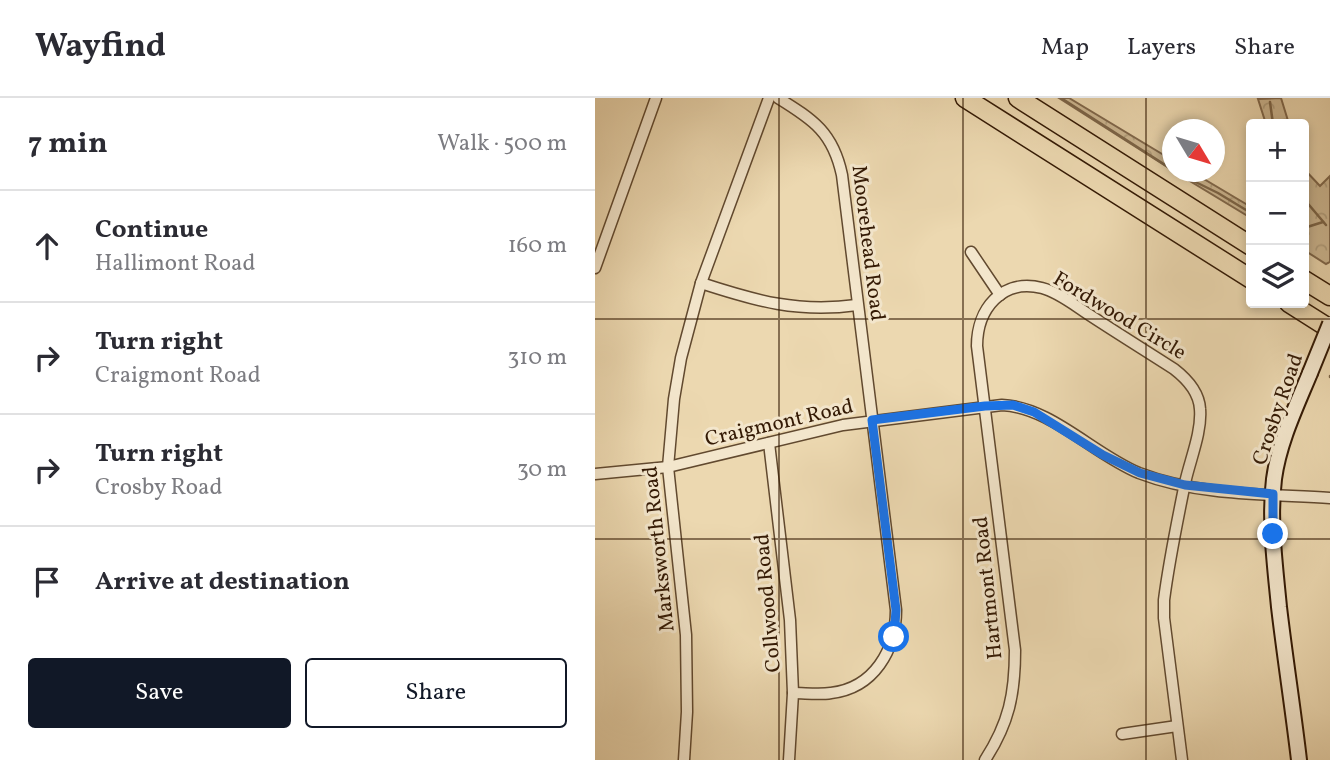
<!DOCTYPE html>
<meta charset="utf-8">
<style>
:root{--surface:#fff;--page:#f2f2f3;--text:#2b2b33;--muted:#7c7c81;--line:#e1e1e2;--accent:#111827}
body{margin:0;font-family:Vollkorn,serif;background:var(--page);color:var(--text)}
.controls{position:absolute;right:21px;top:21px;display:grid;overflow:hidden;border-radius:7px;box-shadow:0 4px 10px #0003}
.controls button{width:63px;height:63px;display:grid;place-items:center;padding:0;border:0;border-bottom:2px solid var(--line);background:var(--surface);color:var(--text);font:35px sans-serif}
.compass{position:absolute;left:567px;top:21px;width:63px;height:63px;border-radius:50%;background:var(--surface);box-shadow:0 4px 10px #0003;rotate:128deg}
.stop{position:absolute;width:21px;height:21px;margin:-16px;border:5px solid #1a73e8;border-radius:50%;background:#fff}
.stop.end{background:#1a73e8;border-color:#fff;box-shadow:0 2px 7px #0008}
.list{margin:0;padding:0;list-style:none}
h2{display:flex;justify-content:space-between;align-items:center;height:91px;margin:0;padding:0 28px;font-size:30px}
h2 small{font-size:23px;font-weight:400;color:var(--muted)}
.list li{display:grid;grid-template-columns:46px 1fr auto;gap:21px;align-items:center;box-sizing:border-box;height:112px;padding:0 28px;border-top:2px solid var(--line)}
.list b{display:block;font-size:26px;white-space:nowrap}
.list p{margin:0;font-size:23px;white-space:nowrap;color:var(--muted)}
.list em{font-size:23px;font-style:normal;color:var(--muted)}
.actions{display:flex;gap:14px;padding:21px 28px}
.actions a{flex:1;padding:16px 0;border:2px solid var(--accent);border-radius:7px;text-align:center;font-size:24px;color:var(--accent)}
.actions .main{background:var(--accent);color:#fff}
.icon{flex:none;width:38px;height:38px;fill:none;stroke:currentColor;stroke-width:2;stroke-linecap:round;stroke-linejoin:round}
.map{position:relative;flex:none;width:735px;height:662px;overflow:hidden}
header{display:flex;align-items:center;gap:42px;box-sizing:border-box;height:98px;padding:0 35px;background:var(--surface);border-bottom:2px solid var(--line)}
header strong{font-size:33px}
nav{display:flex;gap:38px;margin-inline-start:auto;font-size:24px}
main{display:flex}
aside{flex:1;background:var(--surface)}
.map>svg:first-child{display:block}
.forest{fill:url(#forest-crowns);stroke:#80684c;stroke-width:2}
.lines{fill:none;stroke-linecap:round;stroke-linejoin:round}
.stream{stroke:#7c6548;stroke-width:2.5}
.street-casing{stroke:#61492f;stroke-width:13}
.secondary-casing{stroke:#331904;stroke-width:18}
.highway-casing{stroke:#331904;stroke-width:21}
.street{stroke:#f3e6cc;stroke-width:10}
.secondary{stroke:#f3e6cc;stroke-width:14}
.highway{stroke:#ecd8b0;stroke-width:18}
.secondary-bridge-casing{stroke:#331904;stroke-width:18;stroke-linecap:butt}
.secondary-bridge{stroke:#f3e6cc;stroke-width:14}
.route{stroke:#1a73e8;stroke-width:9}
.grid{fill:none;stroke:#331904;stroke-width:2;stroke-opacity:0.55}
.labels{text-anchor:middle;stroke-width:6;stroke-linejoin:round;paint-order:stroke}
.street-label{font-size:21px;fill:#331904;stroke:#f3e6cc}
</style>
<header>
<strong>Wayfind</strong>
<nav><a>Map</a><a>Layers</a><a>Share</a></nav>
</header>
<main>
<aside>
<h2>7 min<small>Walk · 500 m</small></h2>
<ul class="list">
<li><svg class="icon" aria-label="ahead" viewBox="0 0 24 24"><path d="M12 20V5M6 11l6-6 6 6"/></svg><div><b>Continue</b><p>Hallimont Road</p></div><em>160 m</em></li>
<li><svg class="icon" aria-label="right" viewBox="0 0 24 24"><path d="M7 20v-9h11M14 6l5 5-5 5"/></svg><div><b>Turn right</b><p>Craigmont Road</p></div><em>310 m</em></li>
<li><svg class="icon" aria-label="right" viewBox="0 0 24 24"><path d="M7 20v-9h11M14 6l5 5-5 5"/></svg><div><b>Turn right</b><p>Crosby Road</p></div><em>30 m</em></li>
<li><svg class="icon" aria-label="arrive" viewBox="0 0 24 24"><path d="M6 21V4h12l-3 4 3 4H6"/></svg><div><b>Arrive at destination</b></div></li>
</ul>
<div class="actions"><a class="main">Save</a><a>Share</a></div>
</aside>
<div class="map">
<svg width="735" height="662" viewBox="0 0 735 662">
<defs>
<pattern id="forest-crowns" width="20" height="18" patternUnits="userSpaceOnUse" patternTransform="scale(1.75)"><rect width="20" height="18" fill="#cdb893"/><path d="M2 6a3 3 0 1 1 6 0M12 15a3 3 0 1 1 6 0" fill="none" stroke="#b09e7d"/></pattern>
</defs>
<rect width="100%" height="100%" fill="#ecd8b0"/>
<filter id="stains"><feTurbulence type="fractalNoise" baseFrequency=".00286" numOctaves="4"/><feColorMatrix values="0 0 0 0 .2 0 0 0 0 .09 0 0 0 0 .02 0 0 0 .5 -.17"/></filter>
<radialGradient id="worn" r=".72"><stop offset=".6" stop-color="#630" stop-opacity="0"/><stop offset="1" stop-color="#630" stop-opacity=".3"/></radialGradient>
<g class="forest">
<polygon points="464,0 474,0 577,62 577,72"/>
<polygon points="686,0 694,26 671,26 663,1"/>
<polygon points="709,71 725,88 735,78 735,164 731,166 709,152"/>
<polygon points="580,74 597,74 656,109 656,120"/>
</g>
<g class="lines">
<g class="stream">
<polyline points="466,0 578,72"/>
<polyline points="675,4 678,26"/>
<polyline points="580,74 623,95 656,115"/>
<polyline points="709,101 731,127"/>
<polyline points="709,130 728,124"/>
<polyline points="735,278 735,279"/>
</g>
<g class="street-casing">
<g id="street">
<path d="M183,0C219,22 238,35 247,77L301,512C301,552 279,590 236,595C224,597 210,595 198,595"/>
<polyline points="376,154 405,197"/>
<polyline points="0,170 61,0"/>
<path d="M106,185C161,203 203,215 262,207"/>
<polyline points="174,345 195,522 198,595 194,662"/>
<path d="M0,376L73,369L248,327L407,307C456,309 498,356 544,375C604,398 672,396 735,400"/>
<polyline points="527,636 582,628"/>
<polyline points="89,662 92,614 91,537 73,369 79,301 86,260 106,185 174,0"/>
<path d="M390,662C414,625 420,596 420,552L382,248C382,211 407,180 447,190C463,194 479,207 493,216C522,235 551,253 579,271C592,281 604,294 605,311C607,334 595,362 590,385C582,424 574,463 569,502V520L587,662"/>
</g>
</g>
<g class="secondary-casing">
<path id="secondary" d="M704,662C698,611 690,560 684,509C680,467 674,423 679,381C684,344 701,309 715,275"/>
</g>
<g class="highway-casing">
<g id="highway">
<polyline points="370,0 656,181"/>
<polyline points="423,0 656,148"/>
<polyline points="709,182 735,198"/>
<polyline points="694,205 735,231"/>
</g>
</g>
<use href="#street" class="street"/>
<use href="#secondary" class="secondary"/>
<use href="#highway" class="highway"/>
<g class="secondary-bridge-casing">
<polyline id="secondary-bridge" points="715,275 735,226"/>
</g>
<use href="#secondary-bridge" class="secondary-bridge"/>
</g>
<g class="lines">
<polyline class="route" points="299,539 301,512 277,322 390,308 418,307 439,314 508,357 545,375 590,387 678,396 678,436"/>
</g>
<path class="grid" d="M184,0V662M368,0V662M551,0V662M0,221H735M0,441H735"/>
<g class="labels">
<g class="street-label">
<text transform="translate(274 145) rotate(83)" y="7">Moorehead Road</text>
<text transform="translate(525 217) rotate(31)" y="7">Fordwood Circle</text>
<text transform="translate(682 311) rotate(-71)" y="7">Crosby Road</text>
<text transform="translate(184 324) rotate(-13)" y="7">Craigmont Road</text>
<text transform="translate(63 451) rotate(-96)" y="7">Marksworth Road</text>
<text transform="translate(392 490) rotate(-96)" y="7">Hartmont Road</text>
<text transform="translate(172 505) rotate(-95)" y="7">Collwood Road</text>
</g>
</g>
<rect width="100%" height="100%" filter="url(#stains)"/>
<rect width="100%" height="100%" fill="url(#worn)"/>
</svg>
<div class="controls">
<button>+</button>
<button>−</button>
<button><svg class="icon" aria-label="layers" viewBox="0 0 24 24"><path d="M12 4l9 5-9 5-9-5zM3 14l9 5 9-5"/></svg></button>
</div>
<svg class="compass" viewBox="-18 -18 36 36"><path d="M0-13l5 13h-10z" fill="#e53935"/><path d="M0 13l5-13h-10z" fill="#7c7c81"/></svg>
<div class="stop" style="left:299px;top:539px"></div>
<div class="stop end" style="left:678px;top:436px"></div>
</div>
</main>
